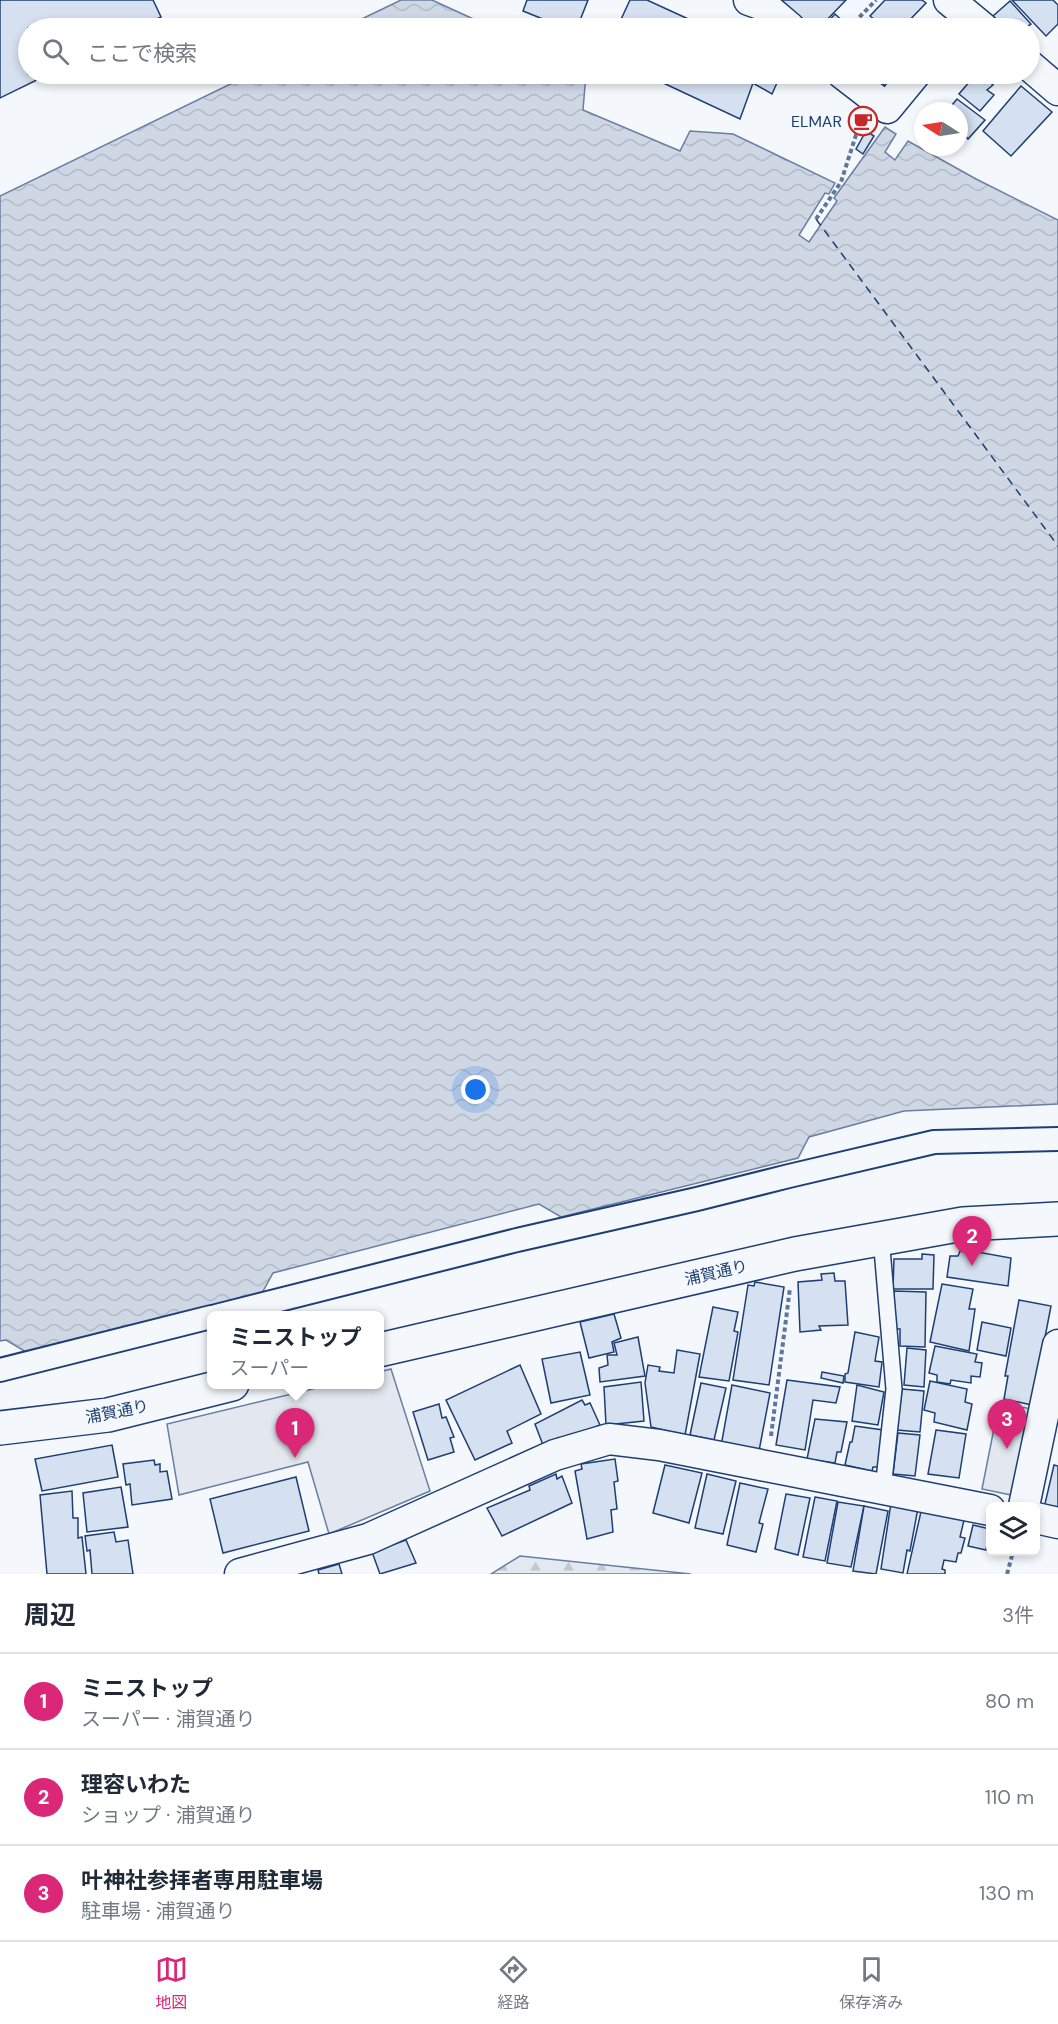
<!DOCTYPE html>
<html lang="ja">
<meta charset="utf-8">
<style>
:root{--surface:#fff;--page:#f2f2f3;--text:#1f2937;--muted:#747a83;--line:#e0e1e3;--accent:#db2777}
body{margin:0;font-family:"DM Sans","Noto Sans JP",sans-serif;background:var(--page);color:var(--text)}
.controls{position:absolute;right:18px;bottom:18px;display:grid;overflow:hidden;border-radius:9px;box-shadow:0 3px 9px #0003}
.controls button{width:54px;height:54px;display:grid;place-items:center;padding:0;border:0;border-bottom:2px solid var(--line);background:var(--surface);color:var(--text);font:30px sans-serif}
.compass{position:absolute;left:914px;top:102px;width:54px;height:54px;border-radius:50%;background:var(--surface);box-shadow:0 3px 9px #0003;rotate:282deg}
.you{position:absolute;left:476px;top:1090px;width:21px;height:21px;margin:-15px;border:4px solid #fff;border-radius:50%;background:#1a73e8;box-shadow:0 0 0 9px #1a73e833}
.badge{display:grid;place-items:center;width:39px;height:39px;border-radius:50%;background:var(--accent);color:#fff;font-size:20px;font-weight:700}
.pin{position:absolute;translate:-50% -50px;filter:drop-shadow(0 2px 3px #0008)}
.pin::after{content:'';position:absolute;top:32px;width:21px;height:18px;background:inherit;clip-path:polygon(0 0,100% 0,50% 100%)}
.popup{position:absolute;left:207px;top:1311px;width:177px;height:78px;box-sizing:border-box;display:grid;place-content:center;border-radius:9px;background:var(--surface);filter:drop-shadow(0 2px 4px #0005);font-size:20px;white-space:nowrap;color:var(--muted)}
.popup b{font-size:22px;color:var(--text)}
.popup::after{content:'';position:absolute;left:50%;top:100%;margin-left:-12px;border:12px solid transparent;border-top-color:var(--surface)}
.list{margin:0;padding:0;list-style:none}
h2{display:flex;justify-content:space-between;align-items:center;height:78px;margin:0;padding:0 24px;font-size:26px}
h2 small{font-size:20px;font-weight:400;color:var(--muted)}
.list li{display:grid;grid-template-columns:39px 1fr auto;gap:18px;align-items:center;box-sizing:border-box;height:96px;padding:0 24px;border-top:2px solid var(--line)}
.list b{display:block;font-size:22px;white-space:nowrap}
.list p{margin:0;font-size:20px;white-space:nowrap;color:var(--muted)}
.list em{font-size:20px;font-style:normal;color:var(--muted)}
.icon{flex:none;width:33px;height:33px;fill:none;stroke:currentColor;stroke-width:2;stroke-linecap:round;stroke-linejoin:round}
.map{position:relative;flex:none;width:1058px;height:1574px;overflow:hidden}
.search{position:absolute;background:var(--surface);box-shadow:0 3px 9px #0003;left:18px;right:18px;top:18px;height:66px;display:flex;align-items:center;gap:15px;box-sizing:border-box;padding:0 21px;border-radius:33px;color:var(--muted);font-size:22px}
.sheet{height:366px;background:var(--surface)}
nav{display:flex;justify-content:space-around;align-items:center;box-sizing:border-box;height:84px;border-top:2px solid var(--line);background:var(--surface);font-size:16px;color:var(--muted)}
nav a{display:grid;justify-items:center;gap:3px}
nav .on{color:var(--accent)}
.map>svg:first-child{display:block}
.forest{fill:url(#forest-firs);stroke:#687fa3;stroke-width:1.5}
.parking{fill:#e3e8f0;stroke:#687fa3;stroke-width:1.5}
.water{fill:url(#water-waves);stroke:#687fa3;stroke-width:1.5}
.lines{fill:none;stroke-linecap:round;stroke-linejoin:round}
.ferry{stroke:#1d3f73;stroke-width:1.5;stroke-dasharray:8 6;stroke-linecap:butt}
.building{fill:#d5e0f0;stroke:#1d3f73;stroke-width:1.5}
.service-casing{stroke:#1d3f73;stroke-width:18}
.pedestrian-casing{stroke:#1d3f73;stroke-width:26}
.minor-casing{stroke:#1d3f73;stroke-width:33}
.secondary-casing{stroke:#1d3f73;stroke-width:36}
.path{stroke:#5e769c;stroke-width:4;stroke-dasharray:4.5 3;stroke-linecap:butt}
.service{stroke:#f4f7fb;stroke-width:15}
.pedestrian{stroke:#f4f7fb;stroke-width:22}
.minor{stroke:#f4f7fb;stroke-width:30}
.secondary{stroke:#f4f7fb;stroke-width:33}
.labels{text-anchor:middle;stroke-width:4.5;stroke-linejoin:round;paint-order:stroke}
.poi-label{font-size:16px;fill:#1d3f73;stroke:#f4f7fb;text-anchor:end}
.street-label{font-size:16px;fill:#1d3f73;stroke:#f4f7fb}
</style>
<div class="map">
<svg width="1058" height="1574" viewBox="0 0 1058 1574">
<defs>
<pattern id="forest-firs" width="22" height="20" patternUnits="userSpaceOnUse" patternTransform="scale(1.5)"><rect width="22" height="20" fill="#e3e9f0"/><path d="M5 1l3.5 6h-7zM16 11l3.5 6h-7z" fill="#c2c9d1"/></pattern>
<pattern id="water-waves" width="16" height="10" patternUnits="userSpaceOnUse" patternTransform="scale(1.5)"><rect width="16" height="10" fill="#cfd7e4"/><path d="M0 5q4-4 8 0t8 0" fill="none" stroke="#b1bac7"/></pattern>
</defs>
<rect width="100%" height="100%" fill="#f4f7fb"/>
<polygon class="forest" points="520,1556 691,1574 491,1574"/>
<g class="parking">
<polygon points="391,1369 430,1491 329,1534 308,1462 179,1495 167,1424 329,1385 379,1384 379,1372"/>
<polygon points="999,1403 1032,1409 1016,1496 982,1489"/>
</g>
<g class="water">
<polygon points="401,0 432,0 493,28 343,28"/>
<polygon points="251,74 586,74 583,110 680,151 690,131 733,134 835,183 829,194 825,193 799,235 809,242 837,201 834,198 885,127 896,134 885,152 895,160 908,141 976,179 1058,220 1058,1104 904,1111 809,1137 798,1158 561,1217 539,1204 273,1273 262,1293 26,1352 6,1340 0,1341 0,196"/>
</g>
<g class="lines">
<polyline class="ferry" points="816,219 1058,546"/>
</g>
<g class="building">
<polygon points="0,0 153,0 161,17 138,28 28,28 28,74 49,74 0,98"/>
<polygon points="527,0 588,0 577,28 565,28 523,11"/>
<polygon points="630,0 647,0 708,28 617,28"/>
<polygon points="781,0 846,0 819,28 812,28"/>
<polygon points="885,0 922,0 926,3 902,28 885,28 870,16"/>
<polygon points="1012,0 1053,0 1058,5 1058,24 1046,36"/>
<polygon points="1010,1 1031,24 1025,28 1004,28 993,16"/>
<polygon points="835,14 847,25 844,28 822,28"/>
<polygon points="866,19 879,28 857,28"/>
<polygon points="644,74 781,74 772,94 753,83 740,119"/>
<polygon points="871,74 903,74 889,89"/>
<polygon points="976,74 993,74 987,79 993,85 987,90 994,95 980,111 959,94"/>
<polygon points="1021,86 1052,112 1011,156 983,131"/>
<polygon points="957,99 985,120 968,139 960,130 959,132 959,111 947,111"/>
<polygon points="866,131 874,136 863,154 856,149"/>
<polygon points="961,1249 1011,1258 1008,1286 947,1277 950,1256 958,1256"/>
<polygon points="922,1254 934,1255 933,1289 893,1289 894,1259 922,1259"/>
<polygon points="834,1273 835,1281 845,1281 848,1325 819,1326 821,1330 800,1332 798,1282 822,1280 821,1274"/>
<polygon points="755,1282 784,1287 769,1385 733,1380 748,1285 754,1286"/>
<polygon points="942,1284 973,1289 969,1309 975,1309 969,1351 930,1342"/>
<polygon points="894,1291 926,1292 925,1347 900,1346 900,1329 895,1329"/>
<polygon points="1019,1300 1051,1306 1032,1405 1004,1399 1008,1376 1005,1376"/>
<polygon points="713,1307 738,1312 734,1331 738,1332 729,1381 699,1377"/>
<polygon points="614,1314 621,1338 612,1342 614,1352 589,1358 580,1322"/>
<polygon points="982,1322 1011,1328 1006,1356 977,1350"/>
<polygon points="855,1332 879,1337 875,1361 882,1362 879,1387 845,1382 845,1374 848,1373"/>
<polygon points="638,1337 645,1376 600,1382 599,1368 608,1365 607,1355 617,1355 614,1343"/>
<polygon points="935,1346 977,1354 975,1362 982,1363 980,1377 971,1376 971,1383 951,1380 950,1384 937,1382 937,1375 929,1373"/>
<polygon points="907,1348 926,1350 924,1387 904,1385"/>
<polygon points="677,1350 700,1354 685,1435 651,1427 645,1383 648,1365 660,1367 659,1371 674,1373"/>
<polygon points="580,1352 590,1395 551,1403 542,1359"/>
<polygon points="520,1365 541,1414 507,1431 512,1443 475,1460 446,1400"/>
<polygon points="822,1372 844,1376 843,1383 821,1378"/>
<polygon points="787,1380 840,1387 836,1403 813,1400 805,1450 776,1445"/>
<polygon points="930,1381 967,1389 965,1402 972,1404 967,1430 934,1422 935,1413 924,1410"/>
<polygon points="641,1382 644,1421 606,1425 604,1387"/>
<polygon points="701,1383 726,1388 714,1440 690,1435"/>
<polygon points="732,1385 770,1393 759,1451 721,1446"/>
<polygon points="857,1385 884,1392 878,1425 852,1421"/>
<polygon points="902,1389 924,1391 920,1432 897,1430"/>
<polygon points="582,1400 585,1405 590,1403 600,1425 558,1443 558,1438 543,1445 535,1424"/>
<polygon points="439,1404 442,1418 446,1417 454,1437 450,1438 454,1452 428,1460 413,1412"/>
<polygon points="815,1419 847,1422 841,1452 837,1452 835,1463 807,1459"/>
<polygon points="855,1426 883,1430 878,1467 873,1467 872,1471 845,1465 850,1442 852,1442"/>
<polygon points="936,1430 966,1434 959,1478 928,1474"/>
<polygon points="898,1433 920,1435 915,1476 893,1474"/>
<polygon points="112,1445 118,1477 42,1491 35,1459"/>
<polygon points="615,1459 618,1481 614,1482 617,1509 611,1510 613,1532 587,1539 575,1471 582,1469 581,1464"/>
<polygon points="154,1460 155,1465 160,1464 160,1472 167,1471 172,1499 132,1505 130,1484 126,1485 123,1464"/>
<polygon points="665,1465 702,1473 689,1523 653,1513"/>
<polygon points="1054,1465 1058,1466 1058,1510 1044,1508"/>
<polygon points="556,1474 557,1479 562,1476 572,1503 502,1536 487,1508 530,1490 529,1486"/>
<polygon points="707,1474 736,1481 723,1534 695,1528"/>
<polygon points="296,1477 309,1531 223,1553 210,1499"/>
<polygon points="740,1483 768,1489 759,1523 763,1524 756,1552 727,1545"/>
<polygon points="121,1487 128,1527 87,1532 83,1493"/>
<polygon points="72,1491 73,1518 78,1518 78,1538 82,1537 86,1574 47,1574 40,1495"/>
<polygon points="786,1494 810,1498 798,1555 775,1549"/>
<polygon points="815,1497 837,1501 825,1561 803,1557"/>
<polygon points="838,1502 864,1506 851,1567 827,1563"/>
<polygon points="891,1503 918,1508 910,1551 907,1550 903,1573 881,1569"/>
<polygon points="864,1506 888,1511 876,1574 853,1571"/>
<polygon points="922,1507 965,1516 960,1537 965,1538 961,1553 958,1553 956,1562 944,1560 942,1569 945,1570 945,1574 907,1574"/>
<polygon points="973,1525 990,1529 986,1550 968,1546"/>
<polygon points="114,1532 116,1542 128,1540 133,1574 92,1574 90,1550 87,1551 85,1536"/>
<polygon points="406,1540 416,1563 380,1574 372,1552"/>
<polygon points="339,1564 342,1574 319,1574 318,1570"/>
</g>
<g class="lines">
<g class="service-casing">
<polyline id="service" points="881,1237 894,1389 883,1489"/>
</g>
<g class="pedestrian-casing">
<g id="pedestrian">
<polyline points="216,1316 517,1240 697,1199 789,1176 934,1142 1058,1139"/>
<polyline points="0,1370 211,1317"/>
</g>
</g>
<g class="minor-casing">
<g id="minor">
<polyline points="749,0 763,5 790,28"/>
<polyline points="949,0 983,28"/>
<polyline points="1030,66 1058,90"/>
<polyline points="843,74 887,108 915,74"/>
<polyline points="1024,1506 1058,1345"/>
<polyline points="1036,1518 1058,1523"/>
<polyline points="240,1574 368,1539 555,1455 609,1439 659,1445 990,1510"/>
</g>
</g>
<g class="secondary-casing">
<g id="secondary">
<polyline points="379,1350 795,1254 963,1224 1058,1219"/>
<polyline points="0,1428 108,1415 232,1384"/>
</g>
</g>
<g class="path">
<polyline points="849,28 876,0"/>
<polyline points="816,219 841,182 856,135 864,128"/>
<polyline points="771,1436 790,1288"/>
<polyline points="1007,1574 1013,1552"/>
</g>
<use href="#service" class="service"/>
<use href="#pedestrian" class="pedestrian"/>
<use href="#minor" class="minor"/>
<use href="#secondary" class="secondary"/>
</g>
<defs>
<g id="cafe-ring" transform="scale(1.5)"><circle r="9.5" fill="#f4f7fb" stroke="#c62828" stroke-width="1.5"/><path d="M-5.5-4.5H6V0H3Q3 3.5 0 3.5H-2.5Q-5.5 3.5-5.5 0ZM3-3.2v2h1.7v-2ZM-6 4.5H4V6H-6Z" fill="#c62828"/></g>
</defs>
<g fill-rule="evenodd">
<use href="#cafe-ring" x="863" y="121"/>
</g>
<g class="labels">
<g class="poi-label">
<text x="842" y="127">ELMAR</text>
</g>
<g class="street-label">
<text transform="translate(716 1272) rotate(-13)" y="6">浦賀通り</text>
<text transform="translate(117 1411) rotate(-11)" y="6">浦賀通り</text>
</g>
</g>
</svg>
<div class="controls">
<button><svg class="icon" aria-label="layers" viewBox="0 0 24 24"><path d="M12 4l9 5-9 5-9-5zM3 14l9 5 9-5"/></svg></button>
</div>
<svg class="compass" viewBox="-18 -18 36 36"><path d="M0-13l5 13h-10z" fill="#e53935"/><path d="M0 13l5-13h-10z" fill="#747a83"/></svg>
<div class="you"></div>
<div class="pin badge" style="left:295px;top:1458px">1</div>
<div class="popup"><b>ミニストップ</b>スーパー</div>
<div class="pin badge" style="left:972px;top:1266px">2</div>
<div class="pin badge" style="left:1007px;top:1449px">3</div>
<div class="search"><svg class="icon" aria-label="search" viewBox="0 0 24 24"><circle cx="10" cy="10" r="6"/><path d="M15 15l6 6"/></svg>ここで検索</div>
</div>
<section class="sheet">
<h2>周辺<small>3件</small></h2>
<ul class="list">
<li><span class="badge">1</span><div><b>ミニストップ</b><p>スーパー · 浦賀通り</p></div><em>80 m</em></li>
<li><span class="badge">2</span><div><b>理容いわた</b><p>ショップ · 浦賀通り</p></div><em>110 m</em></li>
<li><span class="badge">3</span><div><b>叶神社参拝者専用駐車場</b><p>駐車場 · 浦賀通り</p></div><em>130 m</em></li>
</ul>
</section>
<nav>
<a class="on"><svg class="icon" aria-label="map" viewBox="0 0 24 24"><path d="M3 6l6-2 6 2 6-2v14l-6 2-6-2-6 2zM9 4v14M15 6v14"/></svg>地図</a>
<a><svg class="icon" aria-label="directions" viewBox="0 0 24 24"><path d="M12 3l9 9-9 9-9-9zM9 14v-3h6M13 9l2 2-2 2"/></svg>経路</a>
<a><svg class="icon" aria-label="saved" viewBox="0 0 24 24"><path d="M7 4h10v16l-5-4-5 4z"/></svg>保存済み</a>
</nav>
